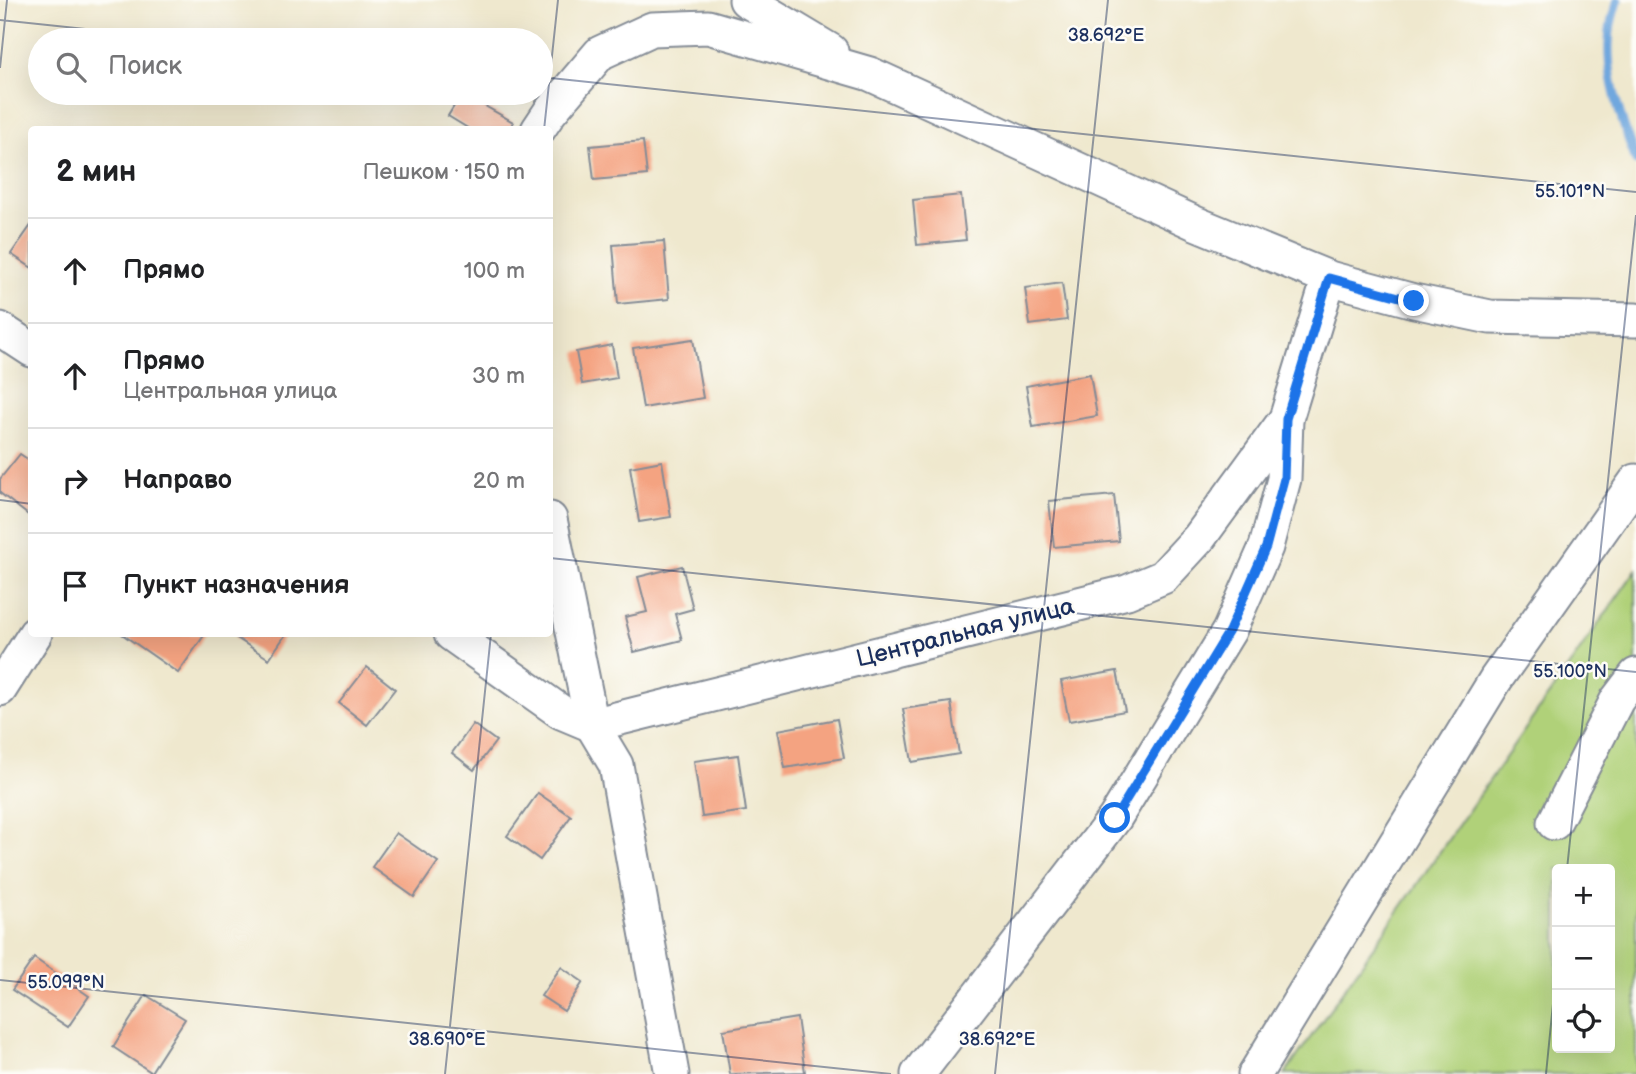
<!DOCTYPE html>
<html lang="ru">
<meta charset="utf-8">
<style>
:root{--surface:#fff;--page:#f2f2f2;--text:#202124;--muted:#757577;--line:#e0e0e0}
body{margin:0;font-family:"Balsamiq Sans",sans-serif;background:var(--page);color:var(--text)}
.controls{position:absolute;right:21px;bottom:21px;display:grid;overflow:hidden;border-radius:7px;box-shadow:0 7px 28px #0002}
.controls button{width:63px;height:63px;display:grid;place-items:center;padding:0;border:0;border-bottom:2px solid var(--line);background:var(--surface);color:var(--text);font:35px sans-serif}
.stop{position:absolute;width:21px;height:21px;margin:-16px;border:5px solid #1a73e8;border-radius:50%;background:#fff}
.stop.end{background:#1a73e8;border-color:#fff;box-shadow:0 2px 7px #0008}
.list{margin:0;padding:0;list-style:none}
h2{display:flex;justify-content:space-between;align-items:center;height:91px;margin:0;padding:0 28px;font-size:30px}
h2 small{font-size:23px;font-weight:400;color:var(--muted)}
.list li{display:grid;grid-template-columns:46px 1fr auto;gap:21px;align-items:center;box-sizing:border-box;height:105px;padding:0 28px;border-top:2px solid var(--line)}
.list b{display:block;font-size:26px;white-space:nowrap}
.list p{margin:0;font-size:23px;white-space:nowrap;color:var(--muted)}
.list em{font-size:23px;font-style:normal;color:var(--muted)}
.icon{flex:none;width:38px;height:38px;fill:none;stroke:currentColor;stroke-width:2;stroke-linecap:round;stroke-linejoin:round}
.map{position:relative;flex:none;width:1636px;height:1074px;overflow:hidden}
.search{position:absolute;background:var(--surface);box-shadow:0 7px 28px #0002;left:28px;top:28px;width:525px;height:77px;display:flex;align-items:center;gap:18px;box-sizing:border-box;padding:0 24px;border-radius:38px;color:var(--muted);font-size:26px}
.panel{position:absolute;background:var(--surface);box-shadow:0 7px 28px #0002;left:28px;top:126px;width:525px;height:511px;border-radius:7px}
.map>svg:first-child{display:block}
.green{fill:#b0d179;stroke:#66806c;stroke-width:2;fill-rule:evenodd}
.lines{fill:none;stroke-linecap:round;stroke-linejoin:round}
.stream{stroke:#70a7de;stroke-width:9}
.building{fill:#f4a381}
.minor-casing{stroke:#858c96;stroke-width:37}
.minor{stroke:#fff;stroke-width:33}
.route{stroke:#1a73e8;stroke-width:9}
.ticks{fill:none;stroke:#1b2f5e;stroke-width:2;stroke-opacity:0.45}
.labels{text-anchor:middle;stroke-width:5;stroke-linejoin:round;paint-order:stroke}
.street-label{font-size:24px;fill:#1b2f5e;stroke:#fdfcf7}
.ticks-label{font-size:18px;text-anchor:middle;fill:#1b2f5e;stroke:#fdfcf7;stroke-width:5;stroke-linejoin:round;paint-order:stroke}
</style>
<div class="map">
<svg width="1636" height="1074" viewBox="0 0 1636 1074">
<rect width="100%" height="100%" fill="#fdfcf7"/>
<filter id="ink" filterUnits="userSpaceOnUse"><feTurbulence type="fractalNoise" baseFrequency=".0143" numOctaves="2"/><feDisplacementMap in="SourceGraphic" scale="14" xChannelSelector="R" yChannelSelector="G"/><feConvolveMatrix kernelMatrix="1 2 1 2 8 2 1 2 1" color-interpolation-filters="sRGB"/></filter>
<filter id="wash" filterUnits="userSpaceOnUse"><feTurbulence type="fractalNoise" baseFrequency=".00686" numOctaves="4" result="noise"/><feDisplacementMap in="SourceGraphic" scale="28" xChannelSelector="R" yChannelSelector="G"/><feGaussianBlur stdDeviation="1.57" result="paint"/><feColorMatrix in="noise" values="0 0 0 0 0 0 0 0 0 0 0 0 0 0 0 0 0 1.4 0 .05"/><feComposite in="paint" operator="in"/></filter>
<g filter="url(#wash)">
<rect width="100%" height="100%" fill="#efe8ce"/>
<path class="green" d="M1636,570V1074H1285ZM1557,869H1610V1048H1557Z"/>
<g class="lines">
<path class="stream" d="M1618,0C1596,54 1618,109 1636,161"/>
</g>
<g id="blocks">
<g class="building">
<polygon points="462,93 513,122 509,130 471,130 448,116"/>
<polygon points="643,141 647,175 594,180 590,146"/>
<polygon points="961,195 966,240 917,245 913,200"/>
<polygon points="32,224 32,268 11,254"/>
<polygon points="664,241 669,299 618,304 613,245"/>
<polygon points="1062,283 1067,320 1030,325 1025,288"/>
<polygon points="693,339 703,398 643,408 633,348"/>
<polygon points="612,345 617,378 582,384 576,352"/>
<polygon points="1090,374 1097,416 1033,427 1026,386"/>
<polygon points="20,454 32,462 32,518 0,493 0,479"/>
<polygon points="662,461 671,517 639,522 630,467"/>
<polygon points="1114,495 1119,541 1054,547 1049,501"/>
<polygon points="682,566 693,609 675,614 682,640 634,652 625,617 647,612 638,577"/>
<polygon points="122,634 205,634 178,673"/>
<polygon points="237,634 286,634 269,659 235,637"/>
<polygon points="367,667 395,689 367,725 339,703"/>
<polygon points="1117,671 1125,711 1069,721 1061,681"/>
<polygon points="951,702 959,754 912,762 903,709"/>
<polygon points="837,719 844,758 785,768 778,730"/>
<polygon points="473,724 496,741 474,770 452,753"/>
<polygon points="738,755 746,811 702,817 694,761"/>
<polygon points="538,793 571,816 540,860 507,836"/>
<polygon points="396,833 438,862 414,897 372,867"/>
<polygon points="34,958 89,996 68,1027 12,990"/>
<polygon points="561,967 583,982 564,1011 541,996"/>
<polygon points="146,995 185,1019 151,1072 113,1047"/>
<polygon points="797,1018 805,1072 730,1074 723,1030"/>
</g>
</g>
</g>
<g filter="url(#ink)">
<use href="#blocks" fill-opacity="0" stroke="#858c96" stroke-width="2"/>
<g class="lines">
<g class="minor-casing">
<g id="minor">
<polyline points="746,0 831,51"/>
<polyline points="538,130 550,112 600,53 652,29 708,27 870,74 1195,223 1329,278 1414,301 1490,317 1636,320"/>
<polyline points="0,329 32,350"/>
<polyline points="550,519 592,725 616,765 672,1074"/>
<polyline points="451,634 561,712 592,725 1127,592 1163,577 1199,538 1286,419 1329,278"/>
<polyline points="0,689 35,634"/>
<polyline points="1554,823 1617,700 1636,675"/>
<polyline points="918,1074 1115,818 1229,631 1266,547 1284,479 1286,419"/>
<polyline points="1255,1074 1496,679 1636,481"/>
</g>
</g>
<use href="#minor" class="minor"/>
</g>
</g>
<g class="lines" filter="url(#ink)">
<polyline class="route" points="1115,818 1229,631 1266,547 1284,479 1286,419 1329,278 1414,301"/>
</g>
<path class="ticks" d="M0,20L190,40M0,68L7,0M541,77L1636,192M544,130L558,0M0,500L32,504M550,558L1636,672M1567,869L1636,215M0,980L891,1074M445,1074L491,634M995,1074L1108,0M1546,1074L1557,964"/>
<g class="labels">
<g class="street-label">
<text transform="translate(965 632) rotate(-14)" y="8">Центральная улица</text>
</g>
</g>
<g class="ticks-label">
<text x="1106" y="41">38.692°E</text>
<text x="1570" y="197">55.101°N</text>
<text x="1570" y="677">55.100°N</text>
<text x="66" y="988">55.099°N</text>
<text x="447" y="1045">38.690°E</text>
<text x="997" y="1045">38.692°E</text>
</g>
</svg>
<div class="controls">
<button>+</button>
<button>−</button>
<button><svg class="icon" aria-label="locate" viewBox="0 0 24 24"><circle cx="12" cy="12" r="6"/><path d="M12 2v4M12 18v4M2 12h4M18 12h4"/></svg></button>
</div>
<div class="stop" style="left:1115px;top:818px"></div>
<div class="stop end" style="left:1414px;top:301px"></div>
<div class="search"><svg class="icon" aria-label="search" viewBox="0 0 24 24"><circle cx="10" cy="10" r="6"/><path d="M15 15l6 6"/></svg>Поиск</div>
<section class="panel">
<h2>2 мин<small>Пешком · 150 m</small></h2>
<ul class="list">
<li><svg class="icon" aria-label="ahead" viewBox="0 0 24 24"><path d="M12 20V5M6 11l6-6 6 6"/></svg><div><b>Прямо</b></div><em>100 m</em></li>
<li><svg class="icon" aria-label="ahead" viewBox="0 0 24 24"><path d="M12 20V5M6 11l6-6 6 6"/></svg><div><b>Прямо</b><p>Центральная улица</p></div><em>30 m</em></li>
<li><svg class="icon" aria-label="right" viewBox="0 0 24 24"><path d="M7 20v-9h11M14 6l5 5-5 5"/></svg><div><b>Направо</b></div><em>20 m</em></li>
<li><svg class="icon" aria-label="arrive" viewBox="0 0 24 24"><path d="M6 21V4h12l-3 4 3 4H6"/></svg><div><b>Пункт назначения</b></div></li>
</ul>
</section>
</div>
